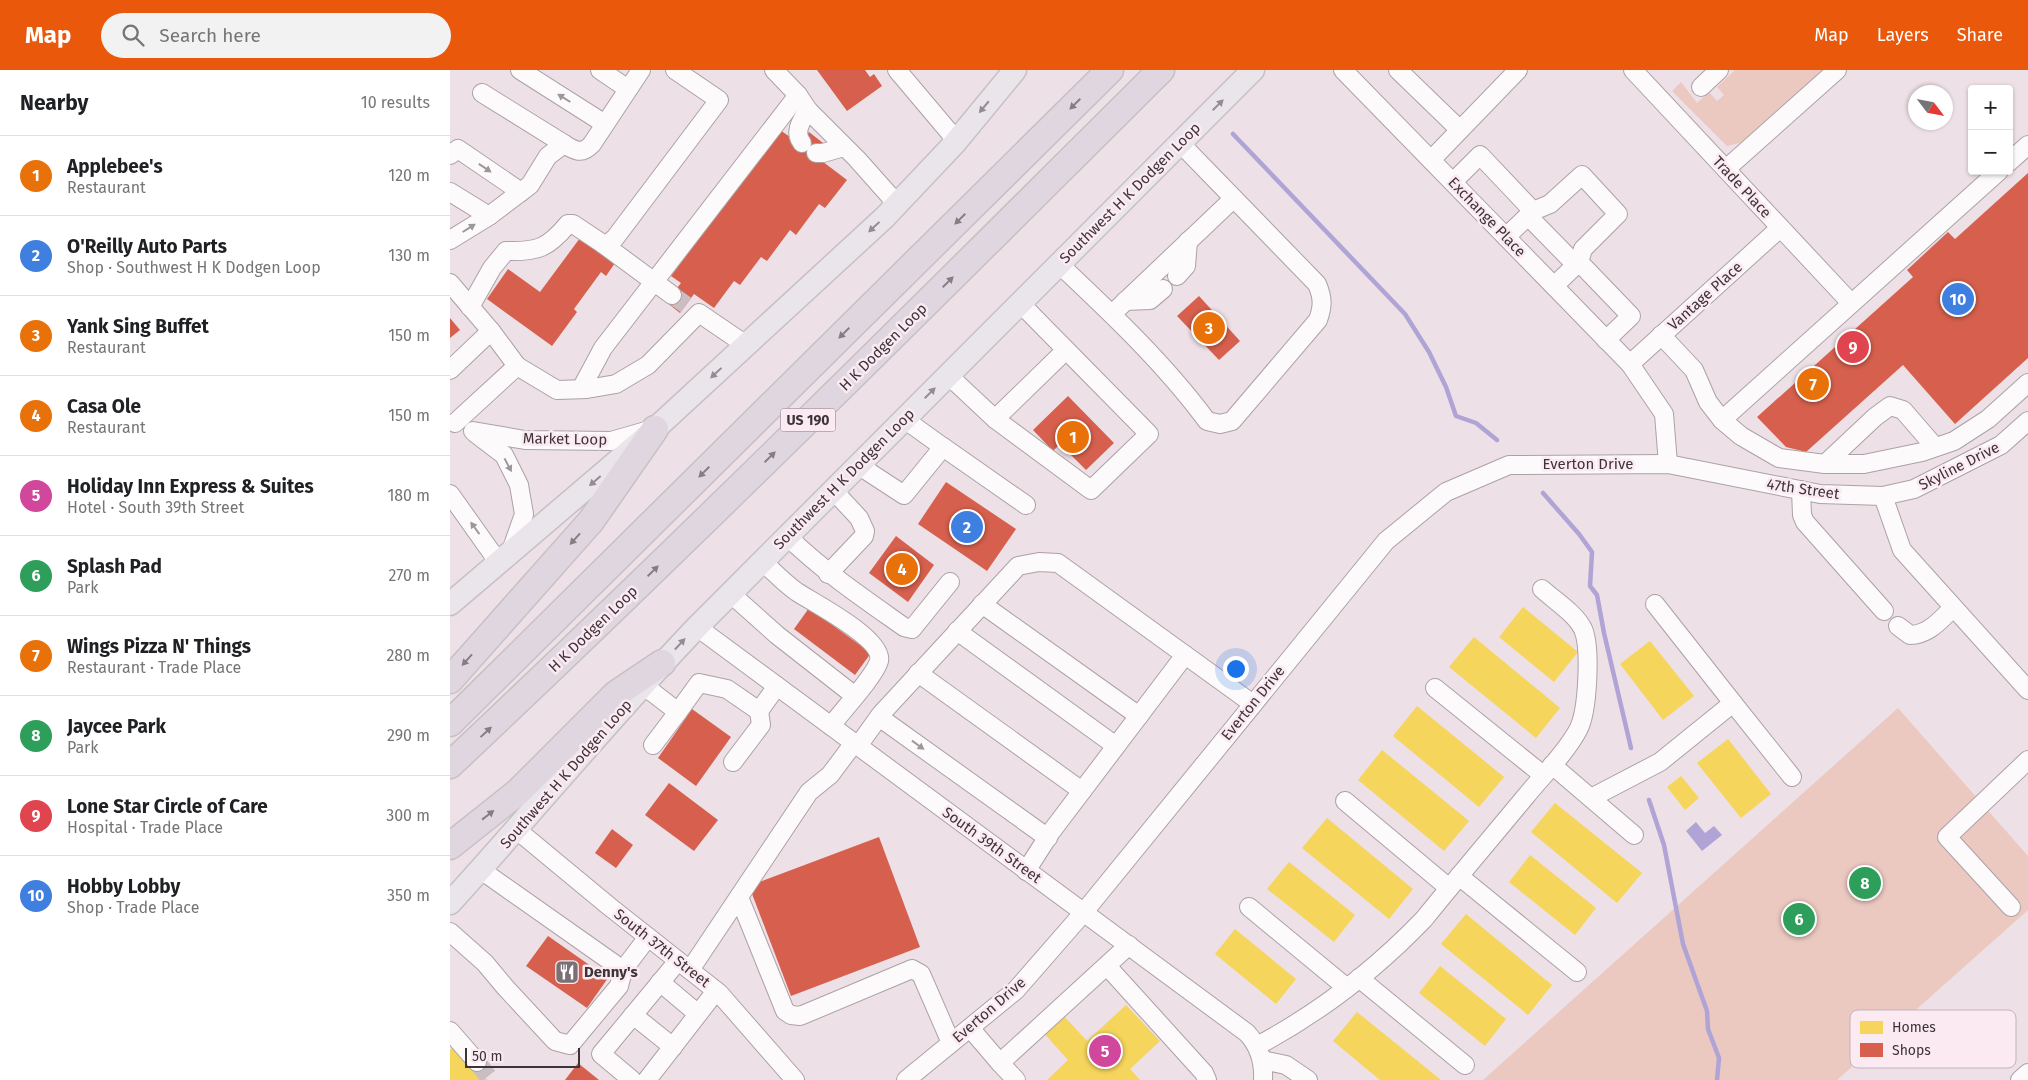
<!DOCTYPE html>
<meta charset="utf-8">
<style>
:root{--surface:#fff;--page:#f2f2f2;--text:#202124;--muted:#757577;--line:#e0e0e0;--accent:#ea580c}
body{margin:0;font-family:"Fira Sans",sans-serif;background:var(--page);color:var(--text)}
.controls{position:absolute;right:15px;top:15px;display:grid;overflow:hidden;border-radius:5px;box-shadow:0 1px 4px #0004}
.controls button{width:45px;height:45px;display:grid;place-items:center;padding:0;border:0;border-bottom:1px solid var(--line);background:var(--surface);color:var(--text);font:25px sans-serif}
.compass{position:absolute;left:1458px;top:15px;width:45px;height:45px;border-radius:50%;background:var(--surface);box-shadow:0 1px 4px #0004;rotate:122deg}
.scale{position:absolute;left:15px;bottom:12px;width:115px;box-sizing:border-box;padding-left:5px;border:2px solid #3d3438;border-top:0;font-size:14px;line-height:18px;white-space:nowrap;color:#3d3438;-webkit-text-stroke:4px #fceaf2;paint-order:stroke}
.you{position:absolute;left:785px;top:598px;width:18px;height:18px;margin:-12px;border:4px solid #fff;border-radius:50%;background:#1a73e8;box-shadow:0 0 0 8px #1a73e833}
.badge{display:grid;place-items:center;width:32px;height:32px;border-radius:50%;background:var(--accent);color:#fff;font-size:16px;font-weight:700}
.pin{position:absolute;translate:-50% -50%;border:2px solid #fff;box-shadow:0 1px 5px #0006}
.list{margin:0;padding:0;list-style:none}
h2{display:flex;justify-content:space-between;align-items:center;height:65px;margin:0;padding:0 20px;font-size:21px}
h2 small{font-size:16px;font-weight:400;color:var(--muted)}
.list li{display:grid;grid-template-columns:32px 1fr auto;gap:15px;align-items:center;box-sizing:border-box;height:80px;padding:0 20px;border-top:1px solid var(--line)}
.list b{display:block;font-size:19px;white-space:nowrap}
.list p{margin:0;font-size:16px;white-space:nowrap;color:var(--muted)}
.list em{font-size:16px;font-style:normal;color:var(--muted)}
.icon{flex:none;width:28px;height:28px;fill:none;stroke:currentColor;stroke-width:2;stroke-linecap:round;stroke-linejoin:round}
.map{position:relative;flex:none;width:1578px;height:1010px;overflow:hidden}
header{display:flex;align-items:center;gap:30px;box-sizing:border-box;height:70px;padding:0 25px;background:var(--accent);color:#fff}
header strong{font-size:24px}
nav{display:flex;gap:28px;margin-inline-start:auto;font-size:18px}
.search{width:350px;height:45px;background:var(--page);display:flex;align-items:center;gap:12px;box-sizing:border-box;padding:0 18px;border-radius:28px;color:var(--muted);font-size:19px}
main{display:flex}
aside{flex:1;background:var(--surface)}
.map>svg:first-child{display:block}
.green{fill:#ebc9c0}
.water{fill:#b0a4d6}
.homes{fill:#f6d55c}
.shops{fill:#d6604d}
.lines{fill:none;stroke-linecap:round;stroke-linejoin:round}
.stream{stroke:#b0a4d6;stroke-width:4.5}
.minor-tunnel{stroke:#cabec3;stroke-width:18;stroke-dasharray:18 9;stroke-linecap:butt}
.minor-casing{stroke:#aca1a6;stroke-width:20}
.major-casing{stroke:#c7c0c3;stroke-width:25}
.highway-casing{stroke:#c7c0c3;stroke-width:29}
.minor{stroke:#fcfafb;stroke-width:18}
.major{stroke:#eae5ea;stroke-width:22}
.highway{stroke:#dfd6df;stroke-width:26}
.oneway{fill:#9c979a}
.oneway2{fill:#867d83}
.oneway3{fill:#948c91}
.labels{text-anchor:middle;stroke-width:5;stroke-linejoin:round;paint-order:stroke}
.shield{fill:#fceaf2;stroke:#766b70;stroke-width:1}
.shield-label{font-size:14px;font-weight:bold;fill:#3d3438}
.street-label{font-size:15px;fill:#3d3438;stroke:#fceaf2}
.poi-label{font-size:15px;font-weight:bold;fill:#3d3438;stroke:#fceaf2;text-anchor:start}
.key{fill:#fceaf2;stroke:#c3b3ba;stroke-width:1}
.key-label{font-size:14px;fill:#3d3438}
</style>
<header>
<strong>Map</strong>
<div class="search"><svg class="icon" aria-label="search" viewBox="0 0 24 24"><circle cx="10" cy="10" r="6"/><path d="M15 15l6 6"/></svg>Search here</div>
<nav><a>Map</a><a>Layers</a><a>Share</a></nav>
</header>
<main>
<aside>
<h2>Nearby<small>10 results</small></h2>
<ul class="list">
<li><span class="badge" style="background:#e8710a">1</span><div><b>Applebee's</b><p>Restaurant</p></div><em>120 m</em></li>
<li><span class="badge" style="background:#3f7fe0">2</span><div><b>O'Reilly Auto Parts</b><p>Shop · Southwest H K Dodgen Loop</p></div><em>130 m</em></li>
<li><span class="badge" style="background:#e8710a">3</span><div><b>Yank Sing Buffet</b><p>Restaurant</p></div><em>150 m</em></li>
<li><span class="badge" style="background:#e8710a">4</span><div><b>Casa Ole</b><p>Restaurant</p></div><em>150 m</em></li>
<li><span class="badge" style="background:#d1479c">5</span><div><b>Holiday Inn Express &amp; Suites</b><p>Hotel · South 39th Street</p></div><em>180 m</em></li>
<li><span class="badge" style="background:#2e9e5b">6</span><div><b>Splash Pad</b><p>Park</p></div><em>270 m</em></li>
<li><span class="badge" style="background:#e8710a">7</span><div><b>Wings Pizza N' Things</b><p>Restaurant · Trade Place</p></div><em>280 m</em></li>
<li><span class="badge" style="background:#2e9e5b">8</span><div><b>Jaycee Park</b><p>Park</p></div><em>290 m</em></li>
<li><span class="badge" style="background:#e0444e">9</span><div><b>Lone Star Circle of Care</b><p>Hospital · Trade Place</p></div><em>300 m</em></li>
<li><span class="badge" style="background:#3f7fe0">10</span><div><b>Hobby Lobby</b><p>Shop · Trade Place</p></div><em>350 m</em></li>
</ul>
</aside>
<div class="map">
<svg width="1578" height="1010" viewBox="0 0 1578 1010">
<rect width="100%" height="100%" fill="#ede0e6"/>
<g class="green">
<polygon points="1285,0 1375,0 1290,73 1277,76 1222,21 1231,12 1247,33 1259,22 1267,31 1274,25 1267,17"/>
<polygon points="1448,638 1578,786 1578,840 1387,1010 1033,1010"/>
</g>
<polygon class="water" points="1246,752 1255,763 1264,756 1272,765 1252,781 1236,761"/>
<g class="homes">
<polygon points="1073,537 1128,582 1104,612 1049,567"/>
<polygon points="1024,567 1110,638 1086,668 999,597"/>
<polygon points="1200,571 1244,626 1213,650 1170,594"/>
<polygon points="967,636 1054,707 1029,737 943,666"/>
<polygon points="1278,669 1321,724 1291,748 1247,693"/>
<polygon points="932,680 1019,751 994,781 908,710"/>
<polygon points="1231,706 1249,728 1235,740 1217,717"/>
<polygon points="1105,733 1192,803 1167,833 1081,762"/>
<polygon points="877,748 963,819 939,849 852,778"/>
<polygon points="1080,785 1146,838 1125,865 1059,812"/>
<polygon points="839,792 905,845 884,872 817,819"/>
<polygon points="1016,844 1102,915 1078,945 991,874"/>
<polygon points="785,859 846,909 826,934 765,884"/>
<polygon points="990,896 1056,949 1035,976 969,923"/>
<polygon points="676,935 710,971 680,999 690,1010 597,1010 618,990 592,961 611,943 637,971"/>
<polygon points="907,942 991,1010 930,1010 883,971"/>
<polygon points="2,978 7,982 9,979 28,1003 38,1010 0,1010 0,980"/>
</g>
<g class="shops">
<polygon points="367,0 415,0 420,7 424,4 432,16 397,41"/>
<polygon points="330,60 350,74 359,62 373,73 364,85 397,110 375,138 369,134 346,165 340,160 317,191 311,187 290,215 284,211 264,238 244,224 230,243 216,232 231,213 221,206"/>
<polygon points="1578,103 1578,288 1505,354 1453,295 1356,382 1336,377 1307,347 1463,207 1457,200 1498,162 1505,169"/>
<polygon points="130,168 165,193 156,206 151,202 124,239 127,242 102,276 37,229 58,199 90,222"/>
<polygon points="749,226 790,271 769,290 727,246"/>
<polygon points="0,248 10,260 0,268"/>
<polygon points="618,326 664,373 636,400 610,374 603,381 583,360"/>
<polygon points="496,412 566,459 537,501 468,454"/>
<polygon points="446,466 484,495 458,532 419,503"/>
<polygon points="359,538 421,583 405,605 344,559"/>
<polygon points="242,639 281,667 246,716 208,688"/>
<polygon points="219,713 268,750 244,781 195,745"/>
<polygon points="162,759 183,775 166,798 145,783"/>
<polygon points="429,767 470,877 341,926 299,816"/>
<polygon points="98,866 158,908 137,938 76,896"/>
<polygon points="128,993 149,1010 115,1010"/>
</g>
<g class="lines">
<g class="stream">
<polyline points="783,64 955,244 979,282 996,317 1006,346 1026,353 1047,370"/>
<polyline points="1093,423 1129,464 1142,482 1140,516 1147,525 1154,563 1181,678"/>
<polyline points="1199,730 1214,775 1233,874 1257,941 1258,959 1269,988 1267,1010"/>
</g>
<g class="minor-tunnel">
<polyline points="222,225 236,235"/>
<polyline points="27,992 41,1010"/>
</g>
<g class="minor-casing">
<g id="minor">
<polyline points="70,0 155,54"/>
<polyline points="150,0 178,19"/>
<polyline points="324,0 348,25"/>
<polyline points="447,0 506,70"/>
<polyline points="893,0 1180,294 1214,344 1218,394"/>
<polyline points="948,0 1010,60"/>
<polyline points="1183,0 1401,233"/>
<polyline points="1251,17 1269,0"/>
<polyline points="32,23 114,74"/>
<path d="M352,73C343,62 352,50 358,40"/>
<polyline points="366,83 373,83 394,77"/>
<polyline points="0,85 8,79 71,122"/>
<polyline points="981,90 1068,0"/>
<polyline points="1559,92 1578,75"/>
<polyline points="1276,99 1387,0"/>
<polyline points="1003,112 1030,85 1083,141 1056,167"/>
<polyline points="0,122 39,146"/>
<polyline points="1083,141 1100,134 1132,105 1168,144 1133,179 1129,192"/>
<polyline points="1078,146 1126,195"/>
<path d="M0,170L39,146L80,115L98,86L114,74C125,81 132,85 142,74L191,0"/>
<polyline points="153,174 222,225"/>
<path d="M609,194C661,243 715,294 757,351L770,354L782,351L868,250C873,236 873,228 867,214L730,73"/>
<polyline points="727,206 736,196 738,171"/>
<polyline points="0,213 41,261 67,296"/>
<polyline points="1104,216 1129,192 1181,246 1156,270"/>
<polyline points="675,231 700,230 713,219"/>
<path d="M20,237L42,198L56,181C88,182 98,178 118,154H123L153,174L159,173L165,168L269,30L225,0"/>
<polyline points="662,244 783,129"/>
<polyline points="1211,265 1244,300 1258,332 1272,350 1291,366 1329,388 1375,394 1414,394 1472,382 1504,371 1538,349 1578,313"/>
<polyline points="1180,294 1330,158"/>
<polyline points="0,300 41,261"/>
<polyline points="498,305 545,349 641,420 699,364 570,233"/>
<polyline points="131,319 153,278 348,25 358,40 407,89 447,134"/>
<polyline points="545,349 616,280"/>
<polyline points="1272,350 1549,101"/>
<polyline points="5,353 67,296 107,320 137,319 166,314 198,295 249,243 296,275"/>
<polyline points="23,361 75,370 161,371 203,359"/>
<polyline points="25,363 54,385 69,415 74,444 60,484"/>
<polyline points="493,377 576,435"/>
<polyline points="1375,394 1425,347 1440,336 1453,340 1485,377"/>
<polyline points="408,395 454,425 493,377 454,349"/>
<polyline points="1351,420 1352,445 1355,452 1434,541"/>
<polyline points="0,424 49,493"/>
<polyline points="1433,426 1452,480 1578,620"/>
<path d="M337,466C373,501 413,528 454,557L462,559L500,512"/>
<path d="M312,491C323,501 334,513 347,522C364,533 434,569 429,591C425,606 391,642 381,656"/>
<polyline points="378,504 414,466 415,461 409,448 383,420"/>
<polyline points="280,523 327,565 405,626"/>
<polyline points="532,534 689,646"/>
<polyline points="1205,534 1283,633"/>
<path d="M1448,556L1460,565C1479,565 1491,549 1503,538"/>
<path d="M247,557L797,963C809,976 814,992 813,1010"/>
<polyline points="507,561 666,676"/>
<polyline points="468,603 632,721"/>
<polyline points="193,615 228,642 203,675"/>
<polyline points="985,618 1093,705"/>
<polyline points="228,642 249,613 277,619 309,641 327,616"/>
<polyline points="429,647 598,768"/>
<polyline points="408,676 431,644 568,496 589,492 608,493 803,634"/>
<polyline points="283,692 311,655 309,641"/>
<polyline points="1102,695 1184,765"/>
<polyline points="1141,728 1210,692 1283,633 1342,707"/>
<polyline points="895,731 999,818"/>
<polyline points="67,760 160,837 269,923 345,1010"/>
<polyline points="31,800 173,900 198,867"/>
<polyline points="576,801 601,762 735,585"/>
<polyline points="1009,806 1127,902"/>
<polyline points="289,827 335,941 341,945 350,946 462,899 471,904 501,973"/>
<polyline points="799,837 897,918"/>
<polyline points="1561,837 1497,767 1578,690"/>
<polyline points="0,862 35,893 55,917 105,971 120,975 169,916 173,900"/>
<polyline points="657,896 754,1003 757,1010"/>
<polyline points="240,900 359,722 380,705 404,673"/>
<polyline points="909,908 1015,995"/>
<polyline points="210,912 248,944"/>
<polyline points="183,945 223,977"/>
<polyline points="520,958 550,993 679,875"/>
<polyline points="0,961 27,992"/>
<path d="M807,976C869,943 926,899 974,849C1008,807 1042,767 1076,726C1093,705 1115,684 1128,660C1138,642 1141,577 1133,559C1125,543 1105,531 1092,519"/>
<polyline points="812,990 836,995 858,1010"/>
<polyline points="550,993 566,1010"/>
<polyline points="182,1010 151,984 228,891"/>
<polyline points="197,1010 266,921"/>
<polyline points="456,1010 566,920 634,842 936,471 996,422 1059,395 1218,394 1370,424 1433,426 1464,419 1551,375 1578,351"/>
<polyline points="1570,1010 1578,1003"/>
</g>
</g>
<g class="major-casing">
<g id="major">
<polyline points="0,534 205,359 435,147 504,74 565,0"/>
<path d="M0,833C83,742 162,646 247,557L803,0"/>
</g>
</g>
<g class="highway-casing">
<g id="highway">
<polyline points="0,610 141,451 205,359"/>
<polyline points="0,653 660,0"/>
<path d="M0,695C241,468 476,234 711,0"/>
<polyline points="0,776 68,722 166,624 212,593"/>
</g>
</g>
<use href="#minor" class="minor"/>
<use href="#major" class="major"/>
<use href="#highway" class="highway"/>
</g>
<defs><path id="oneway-solid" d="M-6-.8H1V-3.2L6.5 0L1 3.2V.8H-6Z" transform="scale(1.25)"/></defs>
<g class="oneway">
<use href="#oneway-solid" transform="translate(114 28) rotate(-148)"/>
<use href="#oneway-solid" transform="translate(35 98) rotate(34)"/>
<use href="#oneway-solid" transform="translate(19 158) rotate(-32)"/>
<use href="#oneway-solid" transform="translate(58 395) rotate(62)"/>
<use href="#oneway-solid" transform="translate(25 458) rotate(-126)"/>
<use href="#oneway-solid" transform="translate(468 675) rotate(36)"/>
</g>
<g class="oneway2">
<use href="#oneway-solid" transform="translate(625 34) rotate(135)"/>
<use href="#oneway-solid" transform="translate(510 149) rotate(135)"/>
<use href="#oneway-solid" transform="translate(498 212) rotate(-45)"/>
<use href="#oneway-solid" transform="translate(394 263) rotate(135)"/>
<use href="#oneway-solid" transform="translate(320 387) rotate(-44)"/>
<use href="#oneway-solid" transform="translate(254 402) rotate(135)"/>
<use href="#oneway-solid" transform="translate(125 469) rotate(132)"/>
<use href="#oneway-solid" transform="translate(203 501) rotate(-44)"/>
<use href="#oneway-solid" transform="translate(17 590) rotate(132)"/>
<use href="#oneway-solid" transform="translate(36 662) rotate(-43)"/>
<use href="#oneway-solid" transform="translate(38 745) rotate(-38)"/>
</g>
<g class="oneway3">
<use href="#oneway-solid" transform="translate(768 35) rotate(-45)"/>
<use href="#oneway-solid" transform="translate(534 37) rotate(130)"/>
<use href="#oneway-solid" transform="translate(424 157) rotate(137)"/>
<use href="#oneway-solid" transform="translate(266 303) rotate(137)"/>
<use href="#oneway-solid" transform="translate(480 323) rotate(-45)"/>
<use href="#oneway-solid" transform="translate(145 411) rotate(139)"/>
<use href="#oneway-solid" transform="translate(230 574) rotate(-47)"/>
</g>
<defs>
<g id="restaurant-square" transform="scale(1.25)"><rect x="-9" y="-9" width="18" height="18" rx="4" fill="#7b7075" stroke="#fceaf2"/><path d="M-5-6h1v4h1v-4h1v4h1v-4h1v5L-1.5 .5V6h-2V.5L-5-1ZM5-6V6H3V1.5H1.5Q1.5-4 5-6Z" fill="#fff"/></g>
</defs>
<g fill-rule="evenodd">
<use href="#restaurant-square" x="117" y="902"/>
</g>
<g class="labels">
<rect class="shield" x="330.5" y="338.5" width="55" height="23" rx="4"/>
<g class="shield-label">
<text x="358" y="355">US 190</text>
</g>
<g class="street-label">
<text transform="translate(1292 117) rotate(47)" y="5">Trade Place</text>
<text transform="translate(680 123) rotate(-45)" y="5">Southwest H K Dodgen Loop</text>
<text transform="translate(1037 147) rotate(46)" y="5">Exchange Place</text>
<text transform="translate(1255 226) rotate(-42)" y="5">Vantage Place</text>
<text transform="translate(433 277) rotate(-45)" y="5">H K Dodgen Loop</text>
<text transform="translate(115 369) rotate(1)" y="5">Market Loop</text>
<text x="1138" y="399">Everton Drive</text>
<text transform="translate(1509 396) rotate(-27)" y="5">Skyline Drive</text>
<text transform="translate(394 409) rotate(-45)" y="5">Southwest H K Dodgen Loop</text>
<text transform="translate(1353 419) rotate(8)" y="5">47th Street</text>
<text transform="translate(143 559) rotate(-44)" y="5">H K Dodgen Loop</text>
<text transform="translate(803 633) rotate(-51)" y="5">Everton Drive</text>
<text transform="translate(116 704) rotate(-49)" y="5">Southwest H K Dodgen Loop</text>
<text transform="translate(542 775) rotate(36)" y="5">South 39th Street</text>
<text transform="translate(212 878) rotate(38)" y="5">South 37th Street</text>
<text transform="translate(539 940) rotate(-41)" y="5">Everton Drive</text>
</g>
<g class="poi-label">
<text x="134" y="907">Denny's</text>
</g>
</g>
<rect x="1400" y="940" width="166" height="58" rx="8" class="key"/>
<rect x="1410" y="951" width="23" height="13" fill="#f6d55c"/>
<rect x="1410" y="973" width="23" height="14" fill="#d6604d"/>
<g class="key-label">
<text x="1442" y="962">Homes</text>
<text x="1442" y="985">Shops</text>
</g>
</svg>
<div class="controls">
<button>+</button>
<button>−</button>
</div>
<svg class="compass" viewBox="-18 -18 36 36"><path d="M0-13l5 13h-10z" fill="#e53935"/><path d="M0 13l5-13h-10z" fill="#757577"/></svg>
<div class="scale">50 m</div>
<div class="you"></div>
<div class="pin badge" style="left:623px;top:367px;background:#e8710a">1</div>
<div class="pin badge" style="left:517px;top:457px;background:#3f7fe0">2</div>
<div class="pin badge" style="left:759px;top:258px;background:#e8710a">3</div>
<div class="pin badge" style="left:452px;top:499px;background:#e8710a">4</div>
<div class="pin badge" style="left:655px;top:981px;background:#d1479c">5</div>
<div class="pin badge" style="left:1349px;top:849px;background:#2e9e5b">6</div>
<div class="pin badge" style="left:1363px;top:314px;background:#e8710a">7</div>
<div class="pin badge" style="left:1415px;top:813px;background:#2e9e5b">8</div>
<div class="pin badge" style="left:1403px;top:277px;background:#e0444e">9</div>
<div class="pin badge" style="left:1508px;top:229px;background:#3f7fe0">10</div>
</div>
</main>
